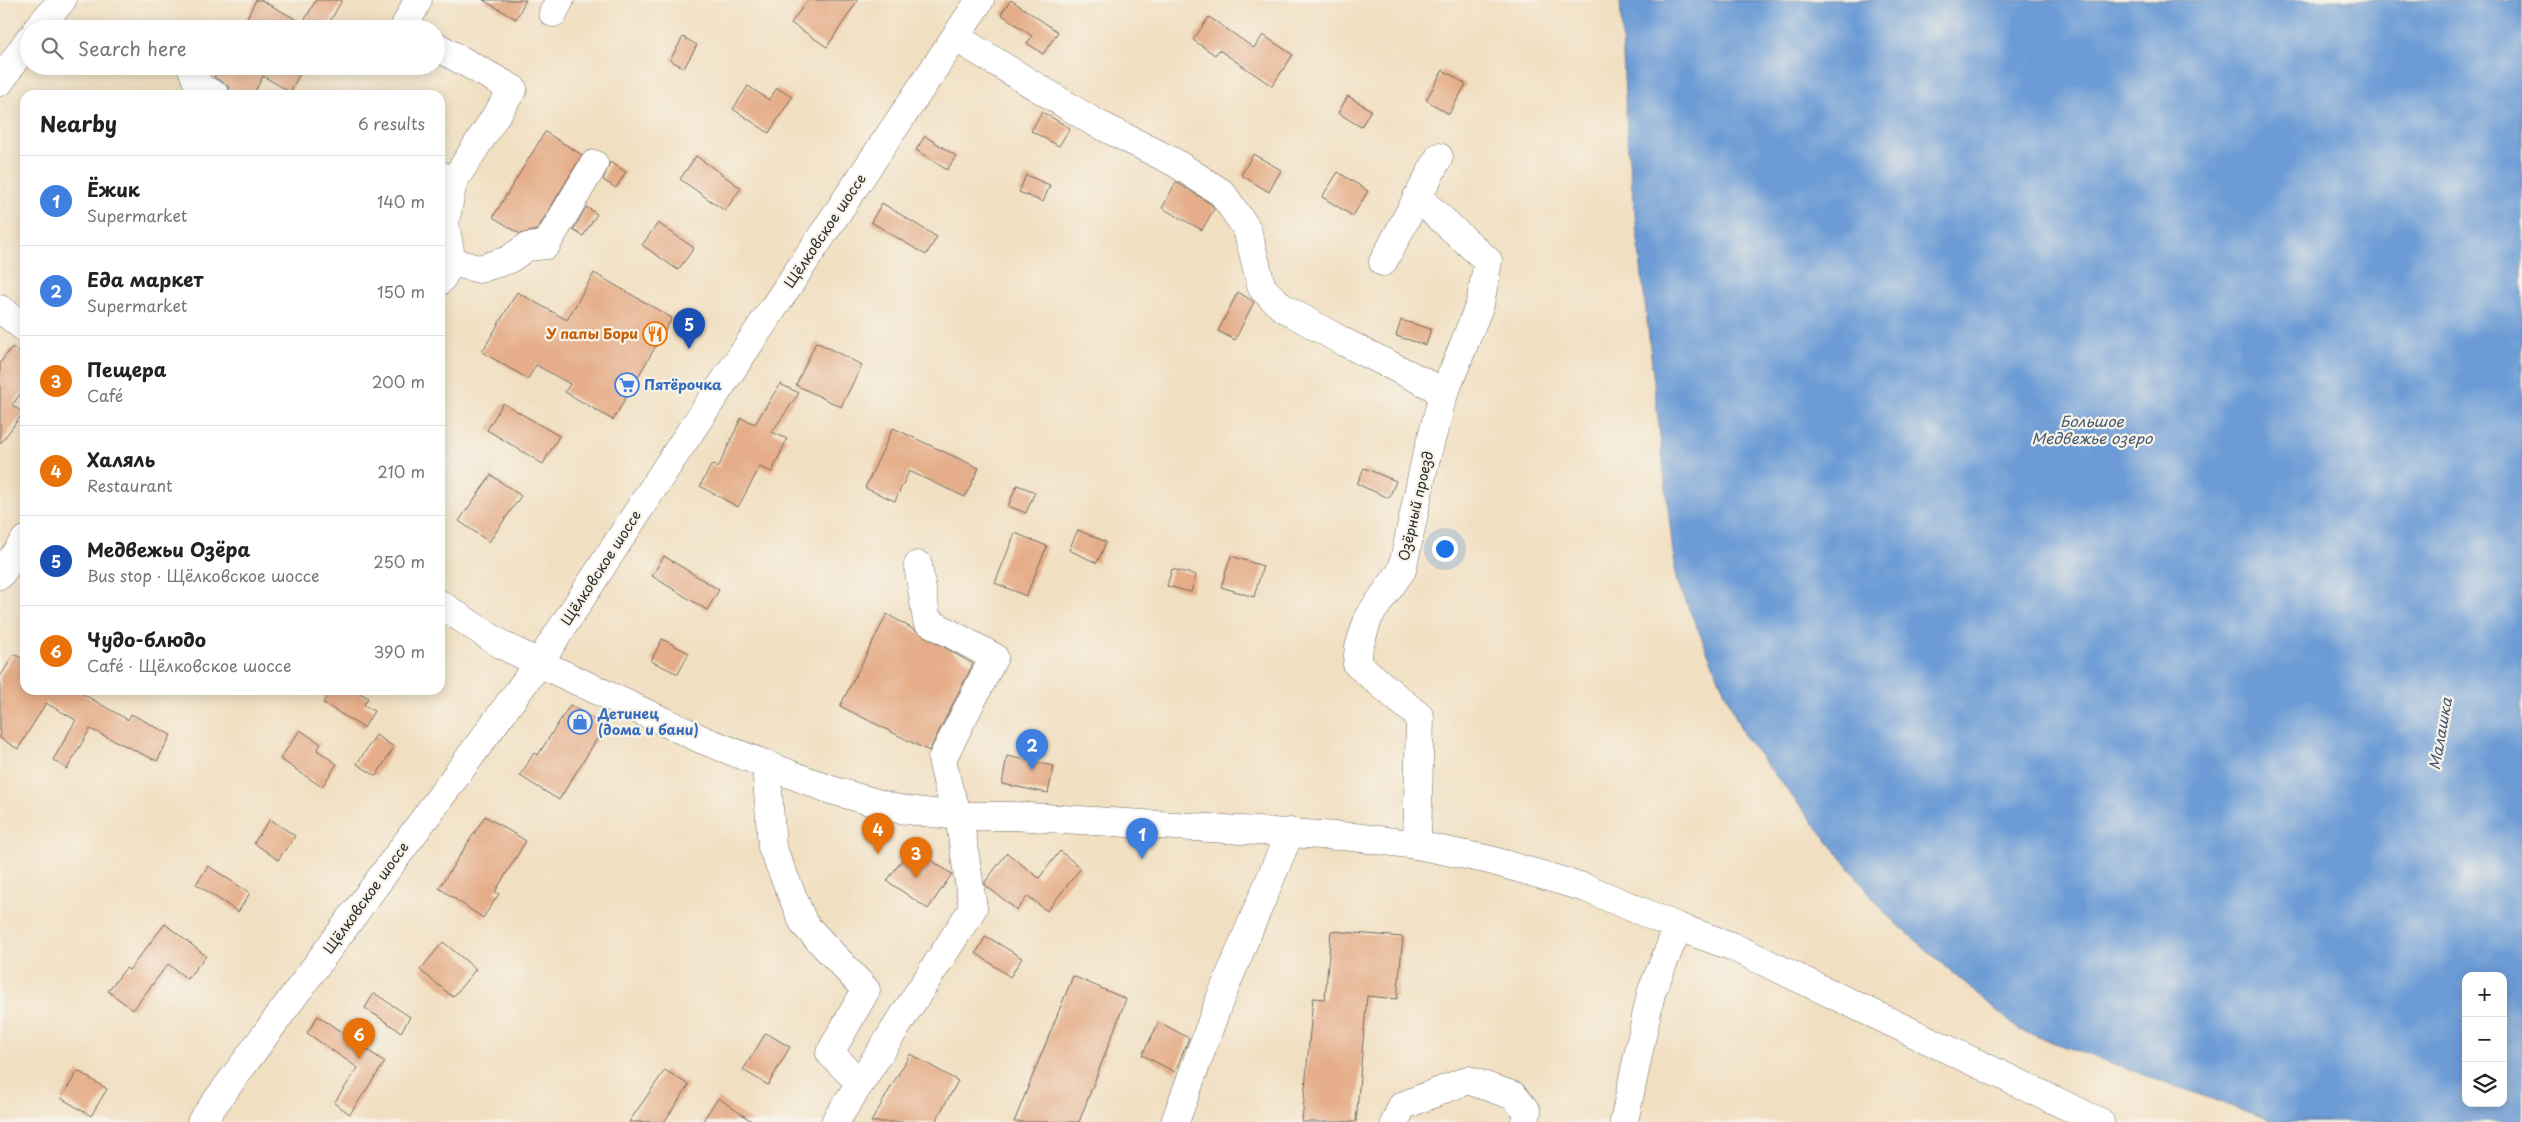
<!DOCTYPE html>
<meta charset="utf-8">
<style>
:root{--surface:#fff;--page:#f2f2f2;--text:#222;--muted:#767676;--line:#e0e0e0;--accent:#d93025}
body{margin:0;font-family:"Playpen Sans",sans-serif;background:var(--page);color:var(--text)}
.controls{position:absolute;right:15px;bottom:15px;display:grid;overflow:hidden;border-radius:10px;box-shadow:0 2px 12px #0003}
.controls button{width:45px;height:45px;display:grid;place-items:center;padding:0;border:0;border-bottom:1px solid var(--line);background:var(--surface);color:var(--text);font:25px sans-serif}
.you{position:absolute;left:1444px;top:548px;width:18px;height:18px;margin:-12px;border:4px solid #fff;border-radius:50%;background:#1a73e8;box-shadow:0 0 0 8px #1a73e833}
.badge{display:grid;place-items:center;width:32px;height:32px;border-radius:50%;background:var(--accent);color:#fff;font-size:16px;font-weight:700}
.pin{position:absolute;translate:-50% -41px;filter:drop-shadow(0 1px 2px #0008)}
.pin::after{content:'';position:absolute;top:26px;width:18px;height:15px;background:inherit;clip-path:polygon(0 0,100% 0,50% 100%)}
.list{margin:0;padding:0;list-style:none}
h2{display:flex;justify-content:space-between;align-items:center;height:65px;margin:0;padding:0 20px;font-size:21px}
h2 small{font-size:16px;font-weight:400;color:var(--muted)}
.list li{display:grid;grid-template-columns:32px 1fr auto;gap:15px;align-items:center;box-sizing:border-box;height:90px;padding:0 20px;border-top:1px solid var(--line)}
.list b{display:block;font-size:19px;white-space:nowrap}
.list p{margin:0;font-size:16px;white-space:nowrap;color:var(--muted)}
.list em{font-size:16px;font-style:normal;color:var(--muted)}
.icon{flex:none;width:28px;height:28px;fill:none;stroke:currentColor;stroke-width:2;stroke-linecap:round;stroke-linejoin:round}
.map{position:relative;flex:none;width:2522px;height:1122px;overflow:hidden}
.search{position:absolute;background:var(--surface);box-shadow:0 2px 12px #0003;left:20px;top:20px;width:425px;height:55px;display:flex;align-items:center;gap:12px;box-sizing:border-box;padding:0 18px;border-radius:28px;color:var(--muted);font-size:19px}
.panel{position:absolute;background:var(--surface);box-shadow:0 2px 12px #0003;left:20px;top:90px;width:425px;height:605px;border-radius:15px}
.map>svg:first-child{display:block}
.water{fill:#6c9bd5;stroke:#4c6380;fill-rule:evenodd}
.building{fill:#e5ad89}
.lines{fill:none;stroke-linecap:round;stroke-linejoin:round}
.minor-casing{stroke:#706a60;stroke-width:29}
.major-casing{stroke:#706a60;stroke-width:29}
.minor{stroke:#fff;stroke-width:28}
.major{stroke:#fff;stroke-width:28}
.labels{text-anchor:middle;stroke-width:4.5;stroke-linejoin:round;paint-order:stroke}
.street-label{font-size:14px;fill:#2b2b2b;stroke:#f7f3e8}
.food-label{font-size:14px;font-weight:bold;fill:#c56008;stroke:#f7f3e8;text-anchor:end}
.shop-label{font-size:14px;font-weight:bold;fill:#366cbe;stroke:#f7f3e8;text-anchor:start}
.water-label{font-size:15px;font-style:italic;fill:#45586f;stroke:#f7f3e8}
</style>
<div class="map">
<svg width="2522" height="1122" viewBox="0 0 2522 1122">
<rect width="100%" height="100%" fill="#f7f3e8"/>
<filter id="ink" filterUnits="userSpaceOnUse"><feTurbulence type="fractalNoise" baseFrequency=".02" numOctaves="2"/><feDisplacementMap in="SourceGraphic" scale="10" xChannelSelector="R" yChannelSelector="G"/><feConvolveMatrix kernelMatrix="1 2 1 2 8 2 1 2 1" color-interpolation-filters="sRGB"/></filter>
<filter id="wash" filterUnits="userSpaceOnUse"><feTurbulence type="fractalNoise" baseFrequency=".0096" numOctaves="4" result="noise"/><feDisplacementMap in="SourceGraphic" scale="20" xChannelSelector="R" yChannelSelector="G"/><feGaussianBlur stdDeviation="1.12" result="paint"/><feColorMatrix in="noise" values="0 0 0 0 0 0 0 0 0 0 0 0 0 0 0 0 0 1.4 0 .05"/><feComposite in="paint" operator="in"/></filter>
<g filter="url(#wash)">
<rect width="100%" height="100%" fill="#f1dfc1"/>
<path class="water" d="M1620,0H2522V1122H2276L2019,1030L1887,915L1744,736L1676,579L1628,151ZM2466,976H2503V1103H2466Z"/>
<g id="blocks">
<g class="building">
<polygon points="256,0 261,0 303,23 316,0 342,0 326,29 241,29"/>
<polygon points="483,0 526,0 516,19"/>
<polygon points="808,0 858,0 827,47 791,23"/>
<polygon points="1011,0 1058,32 1043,54 1027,43 1032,36 1001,14"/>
<polygon points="1209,17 1254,48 1263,35 1293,55 1272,86 1219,50 1215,55 1193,40"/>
<polygon points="683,37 697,45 684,68 670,60"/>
<polygon points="220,66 304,66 290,92 263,76 253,95 236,95 230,92 228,86 214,77"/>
<polygon points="1443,70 1466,84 1449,114 1426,100"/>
<polygon points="748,86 769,100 777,88 792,97 769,133 733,109"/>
<polygon points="1348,96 1371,110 1361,127 1338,113"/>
<polygon points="1042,112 1070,128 1059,146 1031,131"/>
<polygon points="545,132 582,155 537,230 520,234 493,217"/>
<polygon points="925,136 956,156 947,170 916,150"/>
<polygon points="1253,154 1281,170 1269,192 1241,175"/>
<polygon points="696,156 741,188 725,211 680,179"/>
<polygon points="610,162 626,172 616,188 603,180"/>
<polygon points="1338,172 1368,191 1353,216 1322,197"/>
<polygon points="1026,175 1050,185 1043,202 1019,192"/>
<polygon points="1176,182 1211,204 1214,209 1202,230 1162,208"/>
<polygon points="882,203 937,237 926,255 871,222"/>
<polygon points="586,207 597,214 583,236 573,230"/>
<polygon points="658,223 694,248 678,270 642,245"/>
<polygon points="594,273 672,318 613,420 565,392 570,384 536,365 528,379 482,352 517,292 567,320"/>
<polygon points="1238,292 1254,302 1235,340 1218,331"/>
<polygon points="1401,320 1431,329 1426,345 1396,336"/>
<polygon points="816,342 862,365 841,407 796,385"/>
<polygon points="12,347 25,356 25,388 12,405 23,413 0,444 0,363"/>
<polygon points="780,384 799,393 772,432 787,439 772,472 760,467 738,507 700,486 712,464 718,468 741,418 755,424"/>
<polygon points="503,403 559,436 543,464 487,430"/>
<polygon points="893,428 979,468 965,497 909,471 895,501 865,488"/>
<polygon points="1364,468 1396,481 1389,498 1357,484"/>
<polygon points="491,475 521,496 489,542 459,521"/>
<polygon points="1017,485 1035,492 1026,513 1008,506"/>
<polygon points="1078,530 1106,542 1097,563 1069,550"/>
<polygon points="1015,533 1047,546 1026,596 995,583"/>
<polygon points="664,556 719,590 707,610 652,576"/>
<polygon points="1231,556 1263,566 1254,597 1221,587"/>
<polygon points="1172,569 1196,575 1191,592 1167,586"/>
<polygon points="887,614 973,664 929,751 840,706"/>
<polygon points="662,639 689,653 678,674 651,661"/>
<polygon points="14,654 25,660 25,690 76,690 128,720 131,714 171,735 157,761 90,729 67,769 53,760 76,720 46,703 18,749 0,738 0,677"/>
<polygon points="330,690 355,690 368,698 364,705 374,711 364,728 323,703"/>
<polygon points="570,705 605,726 559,800 520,776 534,753 538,755"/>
<polygon points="300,730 321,744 317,750 337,764 322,787 280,759"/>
<polygon points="376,735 394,747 376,776 357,764"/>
<polygon points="1007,756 1054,766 1048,793 1002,784"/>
<polygon points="485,816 526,841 495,892 499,894 483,918 439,888"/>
<polygon points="270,819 295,836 278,860 254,843"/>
<polygon points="911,847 952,874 928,909 887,881"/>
<polygon points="1060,851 1081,868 1047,911 1028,896 1017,910 985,885 985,882 1007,853 1039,878"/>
<polygon points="208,866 250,893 238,912 196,884"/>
<polygon points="165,924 206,956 187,979 168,964 133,1010 108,991 126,968 129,970"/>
<polygon points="1331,931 1403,937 1397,999 1367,996 1356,1122 1302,1122 1313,998 1325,999"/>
<polygon points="986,936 1022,958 1010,977 976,953"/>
<polygon points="443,942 476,969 453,997 420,970"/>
<polygon points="1073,976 1126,999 1079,1122 1014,1122"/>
<polygon points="374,993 410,1017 401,1032 365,1008"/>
<polygon points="318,1016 385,1062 350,1114 334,1103 358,1068 307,1033"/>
<polygon points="1159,1022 1189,1038 1175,1072 1142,1055"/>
<polygon points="766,1033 790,1047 768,1085 743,1070"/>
<polygon points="910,1054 958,1081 935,1122 871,1122"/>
<polygon points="665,1070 689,1085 664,1122 629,1122"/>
<polygon points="78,1071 107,1089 91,1116 61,1098"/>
<polygon points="718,1098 753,1122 702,1122"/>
</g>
</g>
</g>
<g filter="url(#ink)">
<use href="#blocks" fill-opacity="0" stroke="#706a60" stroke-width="1"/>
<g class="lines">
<g class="minor-casing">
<g id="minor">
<polyline points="553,13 560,0"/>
<polyline points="37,29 62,0"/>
<polyline points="406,29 404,28 418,0"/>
<polyline points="955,37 1094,122 1174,162 1222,193 1247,229 1262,288 1282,307 1340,340 1436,388 1442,399"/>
<polyline points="436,46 513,89 453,182"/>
<polyline points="191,66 199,87 215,95"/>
<polyline points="0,82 29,39"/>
<polyline points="440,175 453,182 445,223 452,262 440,281"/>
<polyline points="452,262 479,269 508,260 527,247 546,245 594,164"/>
<polyline points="1383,262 1439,157"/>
<polyline points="0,309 25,328"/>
<polyline points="0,575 25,540"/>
<polyline points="440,604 502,645 539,663"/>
<polyline points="766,764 772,847 804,924 866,990 830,1053 860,1083"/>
<polyline points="1417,845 1420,717 1357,664 1359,647 1369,616 1402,570 1424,466 1442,399 1480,304 1488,261 1417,197"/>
<polyline points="835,1122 973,908 959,816 949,790 942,759 994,657 927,621 918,565"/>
<polyline points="1175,1122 1220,999 1290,832"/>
<polyline points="1395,1122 1402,1106 1468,1080 1514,1096 1527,1112 1525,1122"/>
<polyline points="1624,1122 1651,993 1678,927"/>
</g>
</g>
<g class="major-casing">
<g id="major">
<polyline points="539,663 703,740 831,790 898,809 959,816 1013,816 1354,837 1417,845 1490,860 1586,888 1678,927 1731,946 2100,1122"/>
<polyline points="201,1122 539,663 668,465 980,0"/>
</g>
</g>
<use href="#minor" class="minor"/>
<use href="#major" class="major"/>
</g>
</g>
<defs>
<g id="restaurant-ring" transform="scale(1.25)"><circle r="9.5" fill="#f7f3e8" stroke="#e8710a" stroke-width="1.5"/><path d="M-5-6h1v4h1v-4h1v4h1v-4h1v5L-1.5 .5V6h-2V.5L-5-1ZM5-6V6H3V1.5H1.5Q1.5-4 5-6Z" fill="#e8710a"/></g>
<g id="supermarket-ring" transform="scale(1.25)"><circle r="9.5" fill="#f7f3e8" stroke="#3f7fe0" stroke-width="1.5"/><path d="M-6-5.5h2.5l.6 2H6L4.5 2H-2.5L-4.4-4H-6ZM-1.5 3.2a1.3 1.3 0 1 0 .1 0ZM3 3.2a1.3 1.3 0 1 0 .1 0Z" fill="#3f7fe0"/></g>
<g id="shop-ring" transform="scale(1.25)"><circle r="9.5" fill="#f7f3e8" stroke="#3f7fe0" stroke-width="1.5"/><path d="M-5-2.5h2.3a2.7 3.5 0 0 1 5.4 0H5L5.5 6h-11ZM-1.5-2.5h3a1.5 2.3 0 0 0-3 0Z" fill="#3f7fe0"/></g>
</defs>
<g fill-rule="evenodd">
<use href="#restaurant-ring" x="655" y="334"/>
<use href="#supermarket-ring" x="627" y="385"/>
<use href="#shop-ring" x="580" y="722"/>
</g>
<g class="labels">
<g class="street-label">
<text transform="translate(825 231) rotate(-56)" y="5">Щёлковское шоссе</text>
<text transform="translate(1416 506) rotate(-77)" y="5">Озёрный проезд</text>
<text transform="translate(601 568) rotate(-57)" y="5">Щёлковское шоссе</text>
<text transform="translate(366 898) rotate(-54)" y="5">Щёлковское шоссе</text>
</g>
<g class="food-label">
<text x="638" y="339">У папы Бори</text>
</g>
<g class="shop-label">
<text x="644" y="390">Пятёрочка</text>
<text x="598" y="719">Детинец<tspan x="598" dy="16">(дома и бани)</tspan></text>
</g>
<g class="water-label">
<text x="2092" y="427">Большое<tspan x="2092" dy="17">Медвежье озеро</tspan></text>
<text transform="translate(2441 734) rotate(-80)" y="5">Малашка</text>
</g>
</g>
</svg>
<div class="controls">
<button>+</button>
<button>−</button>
<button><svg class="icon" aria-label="layers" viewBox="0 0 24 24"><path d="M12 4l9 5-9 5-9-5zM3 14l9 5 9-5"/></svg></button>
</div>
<div class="you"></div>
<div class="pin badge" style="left:1142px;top:859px;background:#3f7fe0">1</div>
<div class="pin badge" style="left:1032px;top:770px;background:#3f7fe0">2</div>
<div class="pin badge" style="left:916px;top:878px;background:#e8710a">3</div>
<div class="pin badge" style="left:878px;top:854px;background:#e8710a">4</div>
<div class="pin badge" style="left:689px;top:349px;background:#1a4fb4">5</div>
<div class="pin badge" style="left:359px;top:1059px;background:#e8710a">6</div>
<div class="search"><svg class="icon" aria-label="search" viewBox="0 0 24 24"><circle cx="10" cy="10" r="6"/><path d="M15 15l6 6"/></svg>Search here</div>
<section class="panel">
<h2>Nearby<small>6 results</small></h2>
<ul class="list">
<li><span class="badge" style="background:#3f7fe0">1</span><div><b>Ёжик</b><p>Supermarket</p></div><em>140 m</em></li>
<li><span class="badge" style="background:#3f7fe0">2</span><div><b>Еда маркет</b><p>Supermarket</p></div><em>150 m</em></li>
<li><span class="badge" style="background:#e8710a">3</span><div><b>Пещера</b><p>Café</p></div><em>200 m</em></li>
<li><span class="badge" style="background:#e8710a">4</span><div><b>Халяль</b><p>Restaurant</p></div><em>210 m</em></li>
<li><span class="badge" style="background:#1a4fb4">5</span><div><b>Медвежьи Озёра</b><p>Bus stop · Щёлковское шоссе</p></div><em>250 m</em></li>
<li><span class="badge" style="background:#e8710a">6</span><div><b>Чудо-блюдо</b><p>Café · Щёлковское шоссе</p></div><em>390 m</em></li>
</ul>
</section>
</div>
